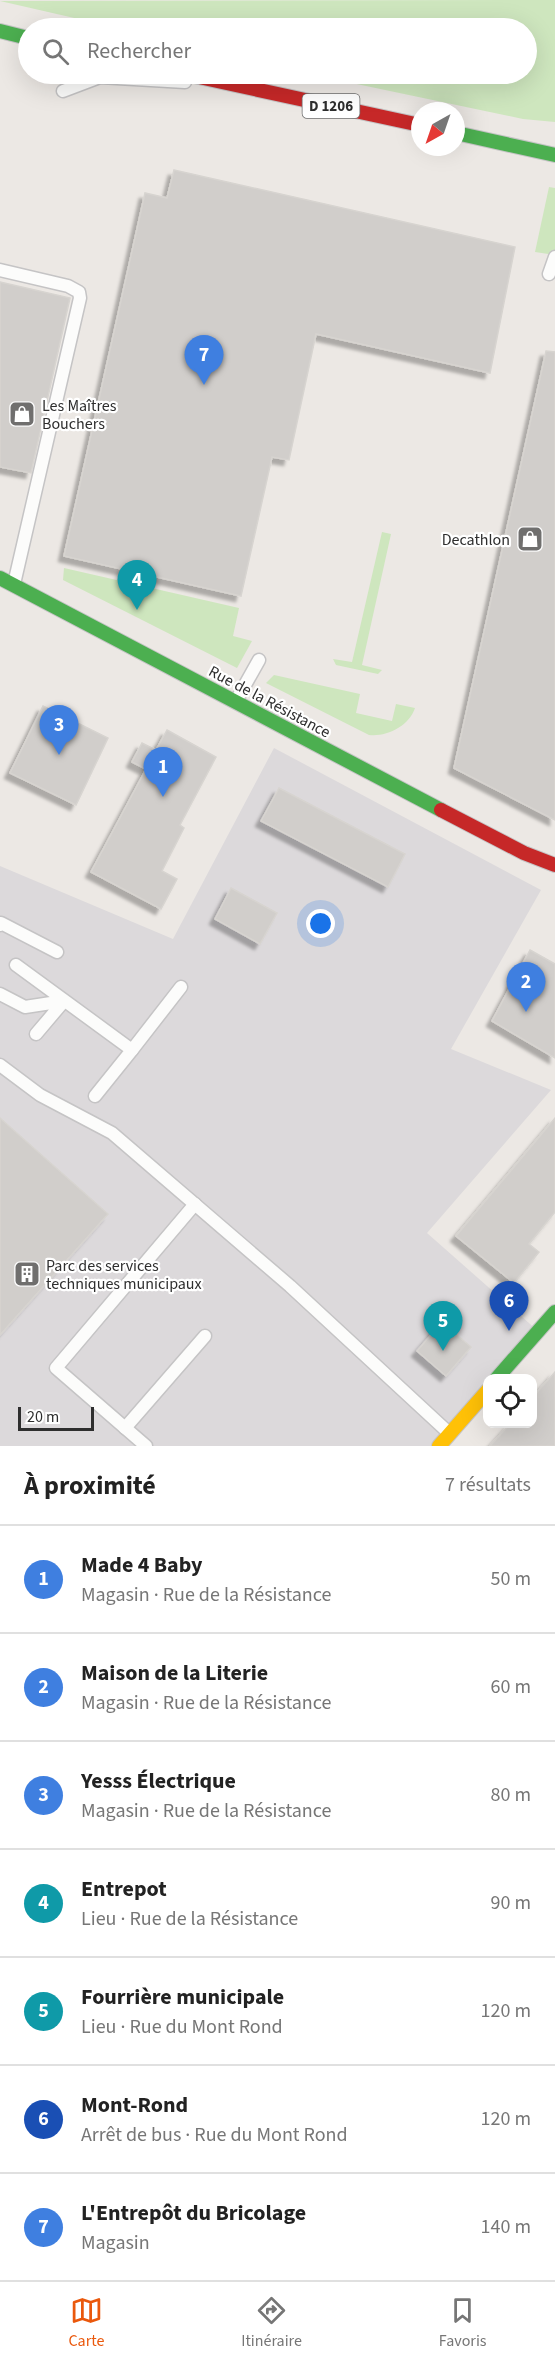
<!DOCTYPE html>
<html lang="fr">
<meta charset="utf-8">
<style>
:root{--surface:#fff;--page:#f6f6f6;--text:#222;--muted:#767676;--line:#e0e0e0;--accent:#ea580c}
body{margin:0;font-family:"Source Sans 3",sans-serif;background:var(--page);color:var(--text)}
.controls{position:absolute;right:18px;bottom:18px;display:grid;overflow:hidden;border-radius:12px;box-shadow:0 6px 24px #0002}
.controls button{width:54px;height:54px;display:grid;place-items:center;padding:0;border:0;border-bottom:2px solid var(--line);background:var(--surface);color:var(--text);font:30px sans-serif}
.compass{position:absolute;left:411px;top:102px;width:54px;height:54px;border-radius:50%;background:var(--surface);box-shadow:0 6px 24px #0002;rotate:220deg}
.scale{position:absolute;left:18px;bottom:15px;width:76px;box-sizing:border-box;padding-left:6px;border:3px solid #2e2e2e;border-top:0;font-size:16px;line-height:21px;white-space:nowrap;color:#2e2e2e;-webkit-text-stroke:4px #fff;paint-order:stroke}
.you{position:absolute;left:321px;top:924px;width:21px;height:21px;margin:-15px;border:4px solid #fff;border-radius:50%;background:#1a73e8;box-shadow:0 0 0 9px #1a73e833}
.badge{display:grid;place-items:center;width:39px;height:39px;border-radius:50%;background:var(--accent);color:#fff;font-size:20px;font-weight:700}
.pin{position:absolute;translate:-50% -50px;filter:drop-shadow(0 2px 3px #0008)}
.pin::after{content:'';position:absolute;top:32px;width:21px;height:18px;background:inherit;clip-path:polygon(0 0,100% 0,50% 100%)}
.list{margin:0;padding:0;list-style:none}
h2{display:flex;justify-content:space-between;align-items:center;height:78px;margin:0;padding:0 24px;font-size:26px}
h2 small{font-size:20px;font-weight:400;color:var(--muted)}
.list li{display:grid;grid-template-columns:39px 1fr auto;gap:18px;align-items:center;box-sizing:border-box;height:108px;padding:0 24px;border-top:2px solid var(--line)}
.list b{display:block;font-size:22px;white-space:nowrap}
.list p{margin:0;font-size:20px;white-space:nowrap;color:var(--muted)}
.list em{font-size:20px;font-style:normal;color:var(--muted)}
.icon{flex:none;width:33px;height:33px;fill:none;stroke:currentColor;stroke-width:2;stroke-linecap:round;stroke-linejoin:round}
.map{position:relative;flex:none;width:555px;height:1446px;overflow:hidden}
.search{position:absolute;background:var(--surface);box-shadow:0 6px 24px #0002;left:18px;right:18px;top:18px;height:66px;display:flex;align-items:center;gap:15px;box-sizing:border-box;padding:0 21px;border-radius:33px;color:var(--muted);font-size:22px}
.sheet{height:834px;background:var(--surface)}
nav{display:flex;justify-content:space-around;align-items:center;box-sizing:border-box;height:84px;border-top:2px solid var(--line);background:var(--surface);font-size:16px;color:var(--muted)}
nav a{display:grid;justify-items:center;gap:3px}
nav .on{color:var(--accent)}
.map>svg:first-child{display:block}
.industrial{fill:#dcd9db}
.green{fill:#cee6be}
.building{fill:#d1cecb;stroke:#d7d4d0;stroke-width:1.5;filter:url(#shadow)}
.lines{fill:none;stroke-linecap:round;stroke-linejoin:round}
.lane-casing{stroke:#c5c4c5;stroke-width:15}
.fast-casing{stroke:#c5c4c5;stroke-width:16}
.slow-casing{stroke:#c5c4c5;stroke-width:16}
.jam-casing{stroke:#c5c4c5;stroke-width:16}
.lane{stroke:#fcfcfb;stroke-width:12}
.fast{stroke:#4caf50;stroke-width:14}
.slow{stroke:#ffc107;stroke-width:14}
.jam{stroke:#c62828;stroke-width:14}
.labels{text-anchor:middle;stroke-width:4.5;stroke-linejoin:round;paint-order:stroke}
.shield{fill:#fff;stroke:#6d6d6d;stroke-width:1.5}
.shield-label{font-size:15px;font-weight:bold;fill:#2e2e2e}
.poi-label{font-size:16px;fill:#2e2e2e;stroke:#fff;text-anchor:start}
.street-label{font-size:16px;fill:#2e2e2e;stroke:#fff}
</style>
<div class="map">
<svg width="555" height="1446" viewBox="0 0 555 1446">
<defs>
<filter id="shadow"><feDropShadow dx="-5.5" dy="5.5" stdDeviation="1.5" flood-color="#0004"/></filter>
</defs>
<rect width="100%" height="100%" fill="#ece8e4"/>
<polygon class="industrial" points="274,748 541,890 451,1049 551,1090 427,1233 538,1331 439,1446 0,1446 0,866 173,939"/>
<g class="green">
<polygon points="555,0 555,122 523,119 309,74 526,74 526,28 118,28 0,1"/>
<polygon points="549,187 555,188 555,255 535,252"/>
<polygon points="382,532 391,534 362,665 382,670 378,674 336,665 333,659 352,662"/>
<polygon points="64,568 239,608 233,636 252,641 237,668 63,580"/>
<path d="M274,675L360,694L356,713L392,721L396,704L415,708C409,726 387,737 369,735L266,683Z"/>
</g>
<g class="building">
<polygon points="174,170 515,247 490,373 316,334 289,460 272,457 241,596 64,556 145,193 167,198"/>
<polygon points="0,282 70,298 31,473 0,467"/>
<polygon points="546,351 555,352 555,820 454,768"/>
<polygon points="43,706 108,738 76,805 10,773"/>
<polygon points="167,730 216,757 180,825 184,828 162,871 177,879 161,909 91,872 146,769 132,762 142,743 156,750"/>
<polygon points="279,788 405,854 388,887 261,821"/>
<polygon points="231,888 277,913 260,944 215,919"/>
<polygon points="530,950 555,964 555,1058 492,1021"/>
<polygon points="0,1118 108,1214 0,1335"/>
<polygon points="555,1118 555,1212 529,1244 539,1252 514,1283 456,1236"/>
<polygon points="442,1322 471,1347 446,1376 417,1351"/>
<polygon points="555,1372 555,1446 490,1446 510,1424 532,1424 532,1398"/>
</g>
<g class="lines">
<g class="lane-casing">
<g id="lane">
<polyline points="63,91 100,77 185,82"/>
<polyline points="0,270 68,286 79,292 80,298 14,584"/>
<polyline points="549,274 555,257"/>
<polyline points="236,701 259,660"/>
<polyline points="0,925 1,923 57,952"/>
<polyline points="16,965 132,1050 95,1096"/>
<polyline points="0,994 25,1007 64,1001 36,1034"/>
<polyline points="132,1050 181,987"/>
<polyline points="0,1065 40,1095 112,1133 290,1286 449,1433"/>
<polyline points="125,1428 205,1336"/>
<polyline points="146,1446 56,1368 195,1204"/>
</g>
</g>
<g class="fast-casing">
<g id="fast">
<polyline points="0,31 28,38"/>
<polyline points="456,133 555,155"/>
<polyline points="0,578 441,810"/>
<polyline points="497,1378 555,1312"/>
</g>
</g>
<g class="slow-casing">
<polyline id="slow" points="439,1446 488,1390"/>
</g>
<g class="jam-casing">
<g id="jam">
<polyline points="185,74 420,125"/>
<polyline points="441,810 524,853 555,865"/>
</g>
</g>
<use href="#lane" class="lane"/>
<use href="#fast" class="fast"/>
<use href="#slow" class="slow"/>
<use href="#jam" class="jam"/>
</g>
<defs>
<g id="shop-square" transform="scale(1.35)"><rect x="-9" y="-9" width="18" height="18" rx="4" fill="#706f6e" stroke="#fff"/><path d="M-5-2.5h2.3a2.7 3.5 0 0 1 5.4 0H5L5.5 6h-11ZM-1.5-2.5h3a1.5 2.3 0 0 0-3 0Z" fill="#fff"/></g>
<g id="building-square" transform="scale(1.35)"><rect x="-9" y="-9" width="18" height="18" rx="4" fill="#706f6e" stroke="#fff"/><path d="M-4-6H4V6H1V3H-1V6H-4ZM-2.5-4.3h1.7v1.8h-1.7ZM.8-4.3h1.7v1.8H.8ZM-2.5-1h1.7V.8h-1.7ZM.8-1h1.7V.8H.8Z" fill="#fff"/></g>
</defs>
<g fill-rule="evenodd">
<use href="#shop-square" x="22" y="414"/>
<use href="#shop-square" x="530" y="539"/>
<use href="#building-square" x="27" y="1274"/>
</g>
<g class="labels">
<rect class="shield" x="302.5" y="94" width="57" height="24" rx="4.5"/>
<g class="shield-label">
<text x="331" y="111">D 1206</text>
</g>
<g class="poi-label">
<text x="42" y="411">Les Maîtres<tspan x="42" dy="18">Bouchers</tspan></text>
<text x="510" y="545" text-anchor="end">Decathlon</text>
<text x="46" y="1271">Parc des services<tspan x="46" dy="18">techniques municipaux</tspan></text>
</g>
<g class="street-label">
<text transform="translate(270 701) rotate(28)" y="6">Rue de la Résistance</text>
</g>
</g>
</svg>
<div class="controls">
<button><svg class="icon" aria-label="locate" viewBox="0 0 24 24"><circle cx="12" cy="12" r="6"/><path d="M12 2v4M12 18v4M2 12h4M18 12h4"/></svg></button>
</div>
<svg class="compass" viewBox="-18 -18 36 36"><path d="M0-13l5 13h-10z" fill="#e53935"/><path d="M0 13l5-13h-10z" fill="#767676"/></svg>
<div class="scale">20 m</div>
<div class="you"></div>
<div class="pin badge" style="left:163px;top:797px;background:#3f7fe0">1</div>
<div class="pin badge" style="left:526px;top:1012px;background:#3f7fe0">2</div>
<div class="pin badge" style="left:59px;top:755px;background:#3f7fe0">3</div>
<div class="pin badge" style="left:137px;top:610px;background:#0f9aa8">4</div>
<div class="pin badge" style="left:443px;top:1351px;background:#0f9aa8">5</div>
<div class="pin badge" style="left:509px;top:1331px;background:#1a4fb4">6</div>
<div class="pin badge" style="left:204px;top:385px;background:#3f7fe0">7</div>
<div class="search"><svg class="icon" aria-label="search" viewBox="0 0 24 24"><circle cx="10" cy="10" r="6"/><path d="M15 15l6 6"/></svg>Rechercher</div>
</div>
<section class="sheet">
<h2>À proximité<small>7 résultats</small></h2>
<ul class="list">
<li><span class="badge" style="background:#3f7fe0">1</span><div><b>Made 4 Baby</b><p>Magasin · Rue de la Résistance</p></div><em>50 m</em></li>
<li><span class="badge" style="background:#3f7fe0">2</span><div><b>Maison de la Literie</b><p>Magasin · Rue de la Résistance</p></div><em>60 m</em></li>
<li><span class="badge" style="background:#3f7fe0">3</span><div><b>Yesss Électrique</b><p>Magasin · Rue de la Résistance</p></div><em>80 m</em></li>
<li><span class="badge" style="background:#0f9aa8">4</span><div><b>Entrepot</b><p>Lieu · Rue de la Résistance</p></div><em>90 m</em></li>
<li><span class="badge" style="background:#0f9aa8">5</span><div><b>Fourrière municipale</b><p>Lieu · Rue du Mont Rond</p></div><em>120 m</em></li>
<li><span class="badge" style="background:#1a4fb4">6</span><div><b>Mont-Rond</b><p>Arrêt de bus · Rue du Mont Rond</p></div><em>120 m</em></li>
<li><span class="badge" style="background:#3f7fe0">7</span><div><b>L'Entrepôt du Bricolage</b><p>Magasin</p></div><em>140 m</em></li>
</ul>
</section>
<nav>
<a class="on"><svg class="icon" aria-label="map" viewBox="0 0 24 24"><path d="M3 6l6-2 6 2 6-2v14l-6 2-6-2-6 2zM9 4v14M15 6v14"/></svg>Carte</a>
<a><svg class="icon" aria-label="directions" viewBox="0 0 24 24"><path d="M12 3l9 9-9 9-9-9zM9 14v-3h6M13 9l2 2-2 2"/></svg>Itinéraire</a>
<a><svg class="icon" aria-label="saved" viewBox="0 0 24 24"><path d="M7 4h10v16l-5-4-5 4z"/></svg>Favoris</a>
</nav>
